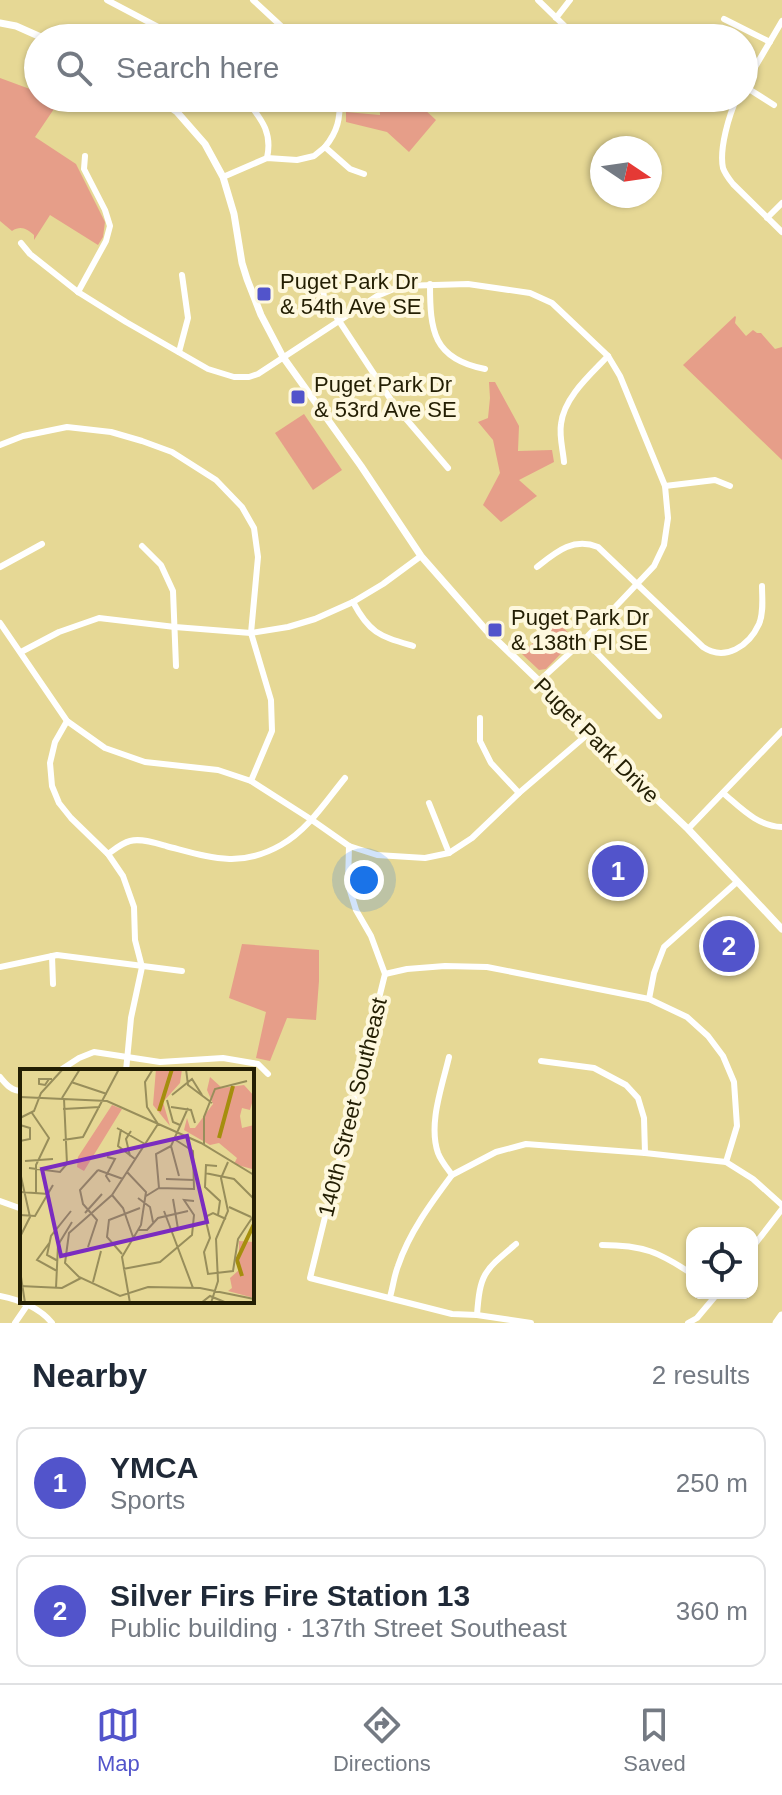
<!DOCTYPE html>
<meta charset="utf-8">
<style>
:root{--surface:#fff;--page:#f6f6f7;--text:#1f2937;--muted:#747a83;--line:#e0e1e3;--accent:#5254cb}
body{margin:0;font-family:Helvetica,sans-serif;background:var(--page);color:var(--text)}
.controls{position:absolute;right:24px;bottom:24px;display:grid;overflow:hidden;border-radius:16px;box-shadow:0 2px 6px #0004}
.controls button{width:72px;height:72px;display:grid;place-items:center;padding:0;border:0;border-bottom:2px solid var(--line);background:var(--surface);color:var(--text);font:40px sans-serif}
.compass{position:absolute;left:590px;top:136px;width:72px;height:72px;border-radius:50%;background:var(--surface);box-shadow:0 2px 6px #0004;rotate:103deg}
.you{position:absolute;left:364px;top:880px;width:28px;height:28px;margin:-20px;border:6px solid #fff;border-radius:50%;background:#1a73e8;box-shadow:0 0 0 12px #1a73e833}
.badge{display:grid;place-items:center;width:52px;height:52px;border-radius:50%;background:var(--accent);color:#fff;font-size:26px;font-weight:700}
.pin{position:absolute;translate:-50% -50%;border:4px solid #fff;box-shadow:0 2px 8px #0006}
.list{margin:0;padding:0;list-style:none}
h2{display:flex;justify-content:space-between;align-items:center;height:104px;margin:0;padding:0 32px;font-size:34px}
h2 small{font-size:26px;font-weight:400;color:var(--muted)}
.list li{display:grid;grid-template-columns:52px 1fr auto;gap:24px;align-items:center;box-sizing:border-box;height:112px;margin:0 16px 16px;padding:0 16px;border:2px solid var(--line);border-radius:16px}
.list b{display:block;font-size:30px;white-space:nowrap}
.list p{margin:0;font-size:26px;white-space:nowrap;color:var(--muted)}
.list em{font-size:26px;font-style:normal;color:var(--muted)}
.icon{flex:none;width:44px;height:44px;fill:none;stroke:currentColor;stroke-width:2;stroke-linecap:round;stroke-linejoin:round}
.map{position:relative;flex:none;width:782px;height:1323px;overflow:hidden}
.search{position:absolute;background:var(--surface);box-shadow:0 2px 6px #0004;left:24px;right:24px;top:24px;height:88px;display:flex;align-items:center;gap:20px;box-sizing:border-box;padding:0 28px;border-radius:44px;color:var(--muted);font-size:30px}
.sheet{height:360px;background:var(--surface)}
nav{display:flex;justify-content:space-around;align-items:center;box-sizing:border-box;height:112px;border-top:2px solid var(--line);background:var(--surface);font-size:22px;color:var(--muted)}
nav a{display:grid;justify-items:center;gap:4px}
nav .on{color:var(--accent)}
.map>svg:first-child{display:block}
.green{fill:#e69e89}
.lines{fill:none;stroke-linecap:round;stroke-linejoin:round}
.minor{stroke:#fff;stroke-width:6}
.tertiary{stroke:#fff;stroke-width:7}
.primary{stroke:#fff;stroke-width:9}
.poi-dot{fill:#5254cb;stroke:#fef8de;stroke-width:3}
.labels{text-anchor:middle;stroke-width:8;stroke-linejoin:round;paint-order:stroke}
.poi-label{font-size:22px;fill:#231e03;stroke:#fef8de;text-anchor:start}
.street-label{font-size:22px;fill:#231e03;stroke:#fef8de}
.inset-river{fill:none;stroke:#a58e0e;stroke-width:4}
.inset-road{fill:none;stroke:#988e5b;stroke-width:2}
.view{fill:#7b2cbf;fill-opacity:0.15;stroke:#7b2cbf;stroke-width:4}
.inset-edge{fill:none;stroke:#231e03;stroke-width:4}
</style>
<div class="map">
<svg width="782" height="1323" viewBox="0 0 782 1323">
<rect width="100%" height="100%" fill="#e6d895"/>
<g class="green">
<path d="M0,78L38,92V98H54L60,100L35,137L76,164L105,222L103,237L98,245L50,215L34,240V235C27,229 21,225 12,231L0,221Z"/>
<polygon points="379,98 412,98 436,120 409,152 387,132 346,122 346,112 380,115"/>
<polygon points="735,316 736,317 735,323 746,336 753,330 757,333 761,333 775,349 782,347 782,460 683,365"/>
<polygon points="489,382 495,382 519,426 518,451 552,450 554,462 519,480 537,496 501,522 483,505 500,473 493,440 478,422 488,418 490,398"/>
<polygon points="304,414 342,470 313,490 275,433"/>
<polygon points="555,620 575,639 546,669 539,670 522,654"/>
<polygon points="242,944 319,950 319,981 316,1020 287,1018 270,1061 256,1058 266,1012 229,998"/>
</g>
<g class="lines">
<g class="minor">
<polyline points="107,0 179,38"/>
<polyline points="253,0 294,38"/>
<polyline points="538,0 577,38"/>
<polyline points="556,18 570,0"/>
<polyline points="724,19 770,42"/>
<polyline points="744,86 782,21"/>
<polyline points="744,86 774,105"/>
<path d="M245,98C260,118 273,131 267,158"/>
<path d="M340,98C340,119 338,131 325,147L350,169L364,174"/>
<path d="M737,98C729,115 719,149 723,168C725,174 729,179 733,184L782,232"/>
<polyline points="223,177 267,158 297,160 314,156 325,147"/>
<polyline points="767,218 782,203"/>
<polyline points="21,243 30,254 78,292 126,322 208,369 234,377 249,377 258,374 377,296 401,286 468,284 530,293 552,303 608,356 620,376 665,486 668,518 664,545 654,566 584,640 539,681"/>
<path d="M430,284C430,331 433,359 485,369"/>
<polyline points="323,287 324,298 395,406 448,468"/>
<polyline points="78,292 106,241 110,226 105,210 84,169 85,156"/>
<polyline points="179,352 188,318 182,275"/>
<polyline points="0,445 23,436 67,427 111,432 142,441 172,452 216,480 242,507 254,528 258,557 251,633 271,700 272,731 251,781"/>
<path d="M564,462C563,450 559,436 561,424C564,397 591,374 608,356"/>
<polyline points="665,486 715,480 730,486"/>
<polyline points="142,546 161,565 173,591 176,666"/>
<polyline points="0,567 42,544"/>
<path d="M537,567C556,552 573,537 598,547L703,647C725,662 749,646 759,624C764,612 762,598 762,586"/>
<path d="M353,602C370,634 380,636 413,646"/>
<polyline points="0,623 67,721 105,748 145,762 218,770 251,781 312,820 349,846 377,855 425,858 449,853 472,838 519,793 588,734"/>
<polyline points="584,640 659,716"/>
<polyline points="21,652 59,632 99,618 175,627 251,633 288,627 315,619 353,602 383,584 421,556"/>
<polyline points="480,718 480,741 491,763 519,793"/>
<polyline points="67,721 55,742 50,763 52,786 59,803 71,818 108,854 123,876 134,907 135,940 142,967 131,1018 126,1071"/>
<path d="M723,793C741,808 757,826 782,827"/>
<polyline points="429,803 449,853"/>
<polyline points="688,829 782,731"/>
<polyline points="349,846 348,884 356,910 371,936 385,974 310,1278 452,1314 477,1315 531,1323"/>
<path d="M108,854C115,849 122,843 130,841C141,838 156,843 166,846C209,857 239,869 281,845C308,830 326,801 345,778"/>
<polyline points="52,956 53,984"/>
<polyline points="0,967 57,955 182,971"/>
<polyline points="385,974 407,969 445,966 487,967 649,999 687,1017 708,1036 723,1056 734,1082 737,1126 726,1162"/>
<polyline points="649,999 654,973 664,947 737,882"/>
<polyline points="541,1061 594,1068 626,1085 638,1098 644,1118 645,1153"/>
<polyline points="59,1071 79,1058 94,1052 160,1062 223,1058 258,1064 268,1074"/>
<path d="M0,1077C6,1084 11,1091 22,1091"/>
<polyline points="452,1175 496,1152 526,1144 645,1153 726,1162 753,1179 782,1205"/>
<polyline points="0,1201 22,1209"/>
<path d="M602,1245C643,1245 659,1252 692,1274"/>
<polyline points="752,1248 782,1209"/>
<path d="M0,1296C20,1300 39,1307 52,1323"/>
<path d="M390,1297C393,1287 394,1276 398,1266C409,1233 431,1203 452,1175C447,1168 441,1161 438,1153C428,1124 442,1087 449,1057"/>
<path d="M477,1315C480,1273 484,1271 516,1244"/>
<polyline points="15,1323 28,1304"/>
<polyline points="688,1323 697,1318 718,1293"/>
</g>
<g class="tertiary">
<polyline points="0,23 16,26 43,38"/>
<polyline points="157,98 177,112 205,144 223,177 234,214 242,263 247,279 261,315 283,357 361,466 421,556 486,630 539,681 588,734 688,829 782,929"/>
</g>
<polyline class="primary" points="777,1323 782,1316"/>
</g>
<g class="poi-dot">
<rect x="256" y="286" width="16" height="16" rx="4"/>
<rect x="290" y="389" width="16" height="16" rx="4"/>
<rect x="487" y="622" width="16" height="16" rx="4"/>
</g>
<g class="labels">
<g class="poi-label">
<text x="280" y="289">Puget Park Dr<tspan x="280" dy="25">&amp; 54th Ave SE</tspan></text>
<text x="314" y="392">Puget Park Dr<tspan x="314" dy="25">&amp; 53rd Ave SE</tspan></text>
<text x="511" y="625">Puget Park Dr<tspan x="511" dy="25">&amp; 138th Pl SE</tspan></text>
</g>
<g class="street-label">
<text transform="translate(597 740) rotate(45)" y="8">Puget Park Drive</text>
<text transform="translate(352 1107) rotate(-76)" y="8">140th Street Southeast</text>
</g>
</g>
<g transform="translate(20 1069)">
<rect width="234" height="234" fill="#e6d895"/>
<path d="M136,0H162L160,14L143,33L150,57L133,36ZM190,8L202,19L224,16L234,27L230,41L222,39L220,47L222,59L234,56L232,100L214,95L217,89L199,74L190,76L164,61L167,49L170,59H175L193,35L187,21ZM92,36L102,40L64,102L57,98L58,88ZM219,172L234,173V229L208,222L212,219L210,209L219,201Z" fill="#e69e89"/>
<path class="inset-river" d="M139,42L152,0M199,69L213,17M222,207L217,191L234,155"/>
<path class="inset-road" d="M133,0L125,13L127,38L138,55L92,126L49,164L45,194L59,208L100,227L128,218L180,219L234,230M166,0L168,16L192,34M29,10L25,16L19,15V10H32M51,13L87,25M152,26L172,10L182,26M0,28L87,32L181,74L234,106M42,29L60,0M147,31L153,53L160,56M151,38L171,41L175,54M43,40L80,38M12,44L29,69L16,96V124M0,49L14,42L21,24L43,0M0,56L10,59V70L0,72M97,59L125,75M101,60L98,77L115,90M43,71L63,68L99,0M184,75V48L195,20L227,12M110,87L106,70L111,62M87,88L95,90L86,107L90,113M5,92L33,90M197,97L186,96L185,118L200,132L198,146M9,99L40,103L47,95L44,30M78,101L103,110M0,103L10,148L0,168M107,103L126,123L121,156L102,188L110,234M185,104L214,110L234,130M159,107L151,77L168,39M146,110L174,111M139,119L136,85L151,77M0,123L29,125M92,126L103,139L113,168M126,127L139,119L174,120L173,82L154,70M118,129L130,138L133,153M153,130L158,160M209,138L231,148M144,142L173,219M65,144L82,125M0,146L15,147L33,116M206,150L193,144L185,148L190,169L184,183L188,205L213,202L218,170L234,146M119,161H127L138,149L168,142M30,173L17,191L37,202M68,178L77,151L63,135L60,121L78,101M102,185L87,168L89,151L120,139M38,192L27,186L31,167L51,142M103,200L140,193L172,166L174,146L164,131L174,132M1,208L5,234M73,213L81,182M0,217L42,219L61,209M36,219L38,176L52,153M181,234L190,227L207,234M191,234L198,212L196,170L208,142L201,109L208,93"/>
<path class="view" d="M167,67L187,153L41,187L22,100Z"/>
<rect width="234" height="234" class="inset-edge"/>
</g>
</svg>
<div class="controls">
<button><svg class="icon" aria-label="locate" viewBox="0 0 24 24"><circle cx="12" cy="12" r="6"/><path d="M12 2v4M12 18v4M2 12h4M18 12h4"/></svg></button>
</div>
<svg class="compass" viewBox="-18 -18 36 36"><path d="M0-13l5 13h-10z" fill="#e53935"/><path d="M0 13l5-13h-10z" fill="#747a83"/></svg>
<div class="you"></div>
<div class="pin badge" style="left:618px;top:871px">1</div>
<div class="pin badge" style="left:729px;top:946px">2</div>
<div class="search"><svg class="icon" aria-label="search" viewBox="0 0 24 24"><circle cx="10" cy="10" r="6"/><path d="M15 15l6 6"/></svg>Search here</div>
</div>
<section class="sheet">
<h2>Nearby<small>2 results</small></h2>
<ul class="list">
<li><span class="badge">1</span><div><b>YMCA</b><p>Sports</p></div><em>250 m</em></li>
<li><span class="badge">2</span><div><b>Silver Firs Fire Station 13</b><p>Public building · 137th Street Southeast</p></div><em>360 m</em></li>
</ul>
</section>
<nav>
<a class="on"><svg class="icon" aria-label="map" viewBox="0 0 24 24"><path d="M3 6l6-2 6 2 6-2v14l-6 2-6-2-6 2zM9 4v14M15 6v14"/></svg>Map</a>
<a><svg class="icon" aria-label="directions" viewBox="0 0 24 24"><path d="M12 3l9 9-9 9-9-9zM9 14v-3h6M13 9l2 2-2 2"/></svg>Directions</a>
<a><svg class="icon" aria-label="saved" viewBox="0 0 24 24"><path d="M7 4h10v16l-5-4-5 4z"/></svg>Saved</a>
</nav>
